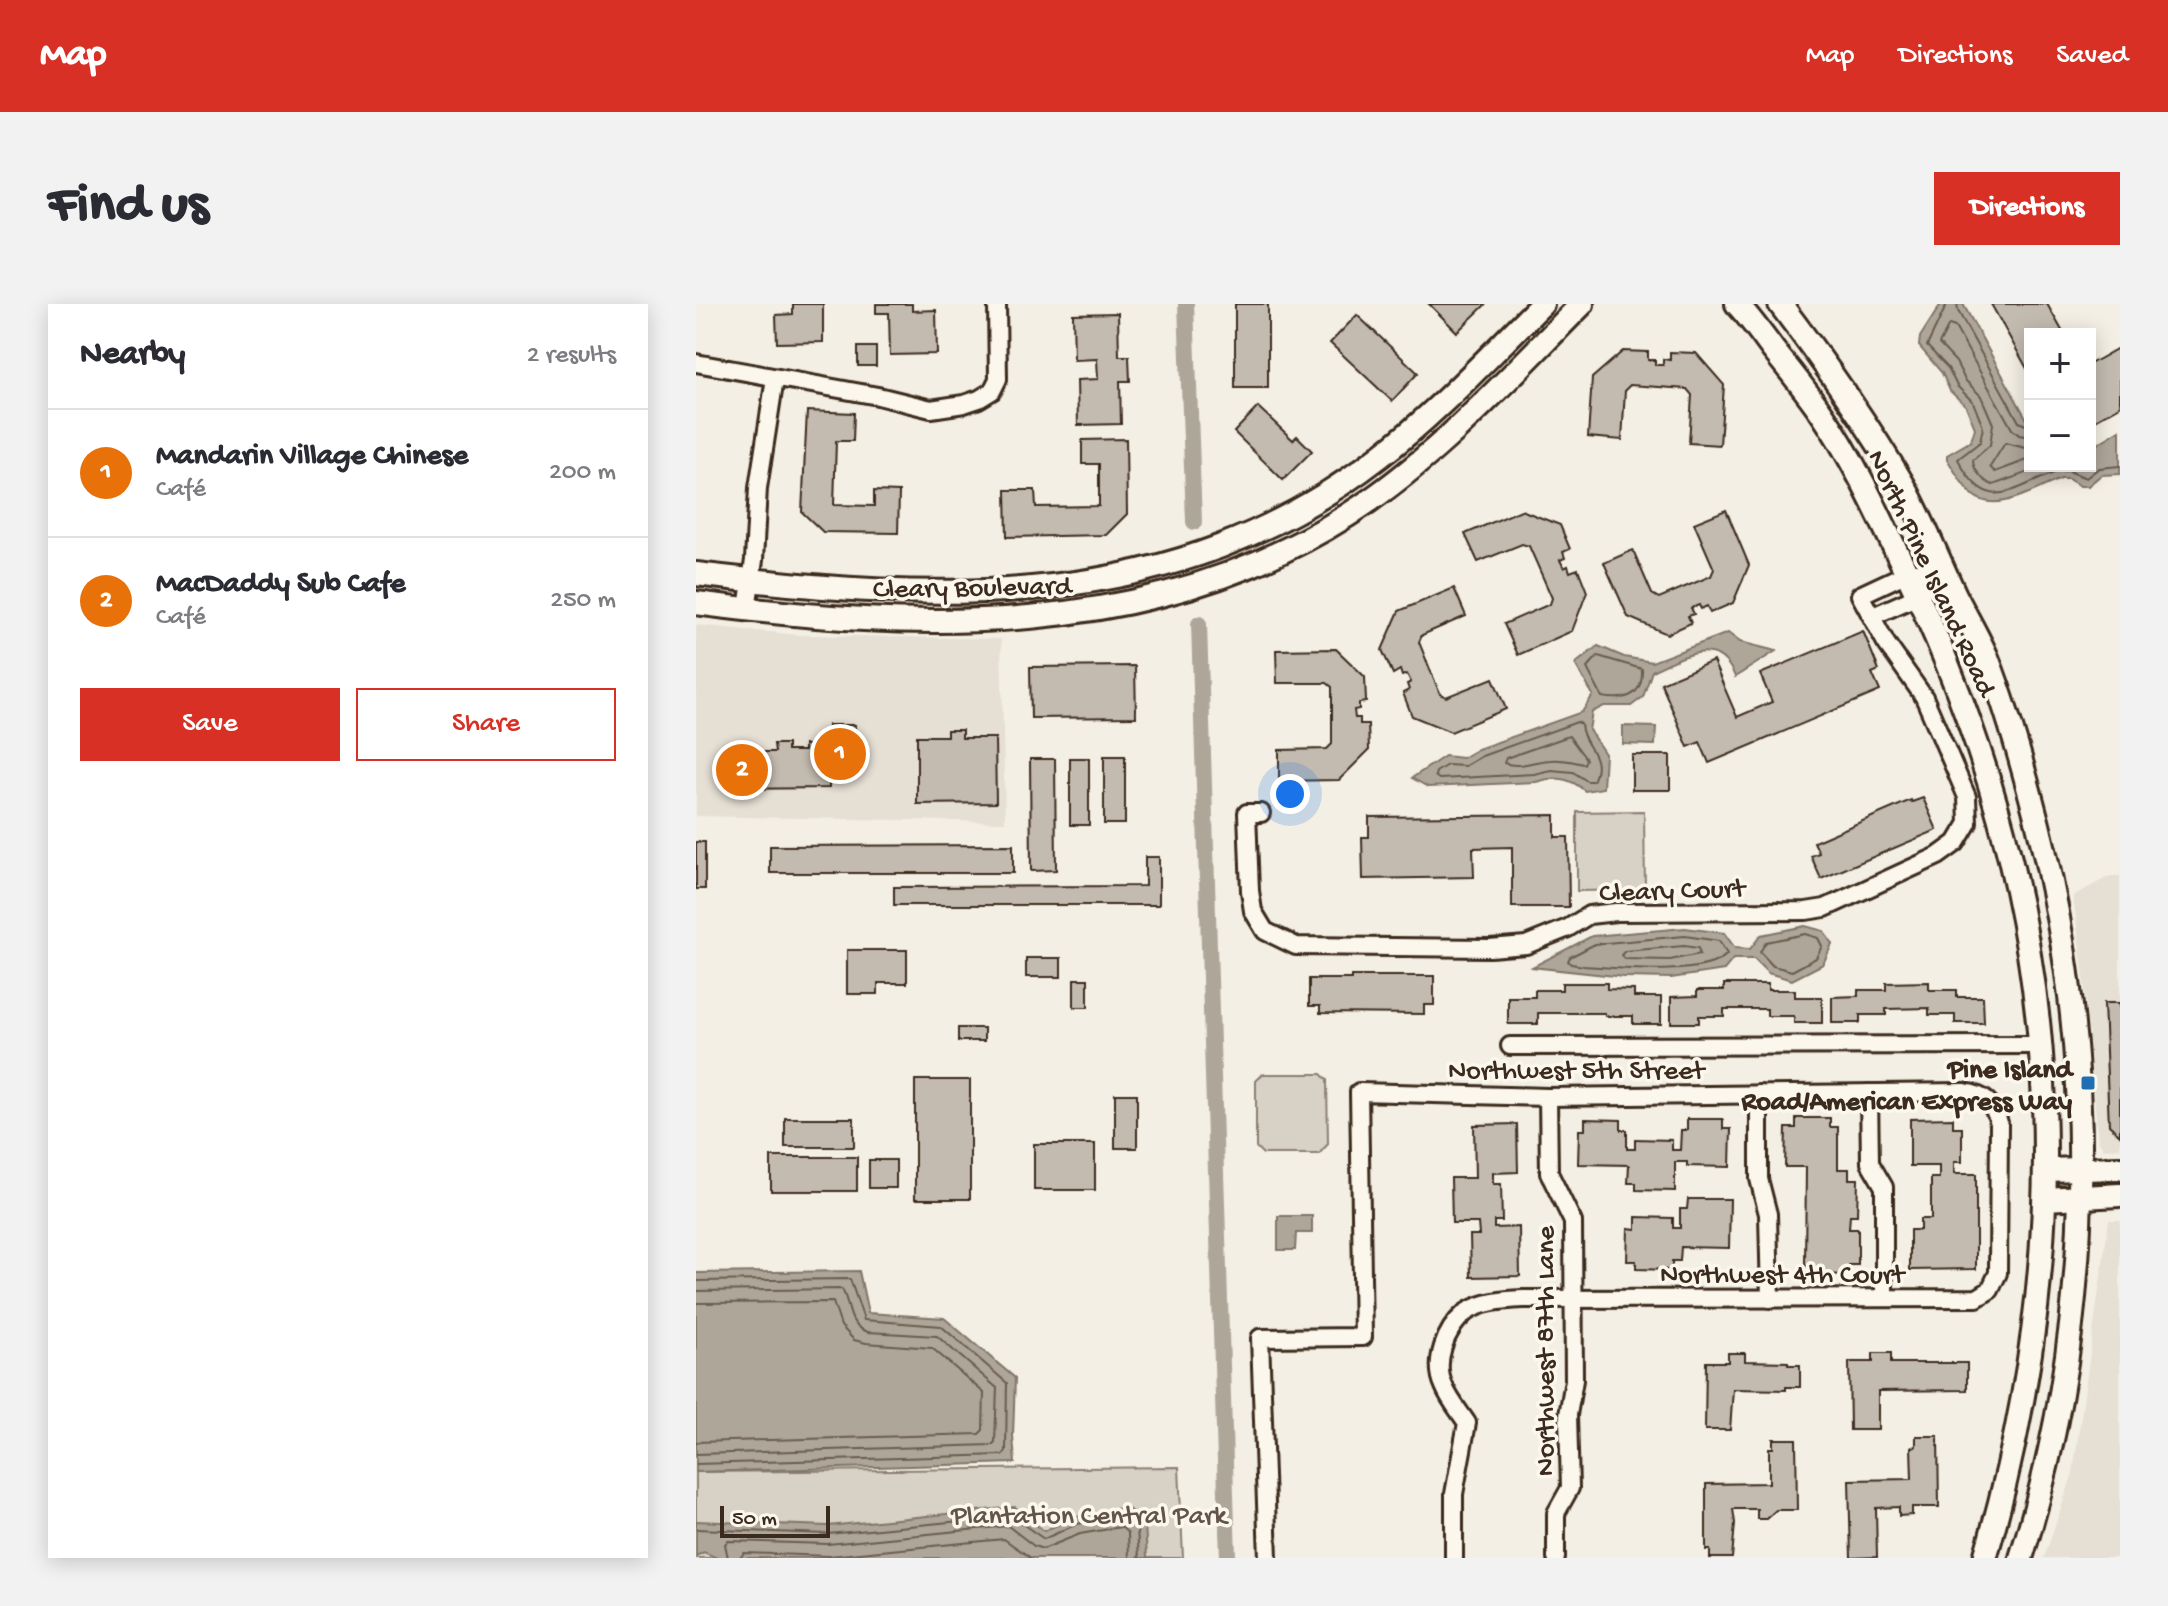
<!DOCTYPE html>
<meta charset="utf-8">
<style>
:root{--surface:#fff;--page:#f2f2f3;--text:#2b2b33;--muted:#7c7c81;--line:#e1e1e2;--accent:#d93025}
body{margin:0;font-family:"Gochi Hand",sans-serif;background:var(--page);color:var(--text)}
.controls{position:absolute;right:24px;top:24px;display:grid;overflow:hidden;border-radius:0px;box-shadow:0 4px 20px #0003}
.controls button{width:72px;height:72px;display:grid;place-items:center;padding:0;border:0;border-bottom:2px solid var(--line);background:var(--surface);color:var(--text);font:40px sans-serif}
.scale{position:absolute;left:24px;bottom:20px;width:110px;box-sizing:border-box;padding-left:8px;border:4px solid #3b2a1e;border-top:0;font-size:22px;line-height:28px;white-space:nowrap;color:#3b2a1e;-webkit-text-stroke:6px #fbf7ec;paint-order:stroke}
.you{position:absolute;left:594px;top:490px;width:28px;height:28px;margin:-20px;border:6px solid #fff;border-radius:50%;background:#1a73e8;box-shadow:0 0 0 12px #1a73e833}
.badge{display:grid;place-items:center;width:52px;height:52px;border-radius:50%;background:var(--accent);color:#fff;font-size:26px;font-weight:700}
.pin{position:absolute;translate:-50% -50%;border:4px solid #fff;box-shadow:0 2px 8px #0006}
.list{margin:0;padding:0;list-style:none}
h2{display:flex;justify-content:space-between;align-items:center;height:104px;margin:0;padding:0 32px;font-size:34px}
h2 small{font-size:26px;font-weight:400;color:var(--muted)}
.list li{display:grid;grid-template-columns:52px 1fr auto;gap:24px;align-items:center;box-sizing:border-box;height:128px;padding:0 32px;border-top:2px solid var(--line)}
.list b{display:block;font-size:30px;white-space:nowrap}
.list p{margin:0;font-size:26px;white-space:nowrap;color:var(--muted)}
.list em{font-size:26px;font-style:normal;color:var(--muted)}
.actions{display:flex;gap:16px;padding:24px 32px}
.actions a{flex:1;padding:18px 0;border:2px solid var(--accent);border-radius:0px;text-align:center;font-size:28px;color:var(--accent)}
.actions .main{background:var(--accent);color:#fff}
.map{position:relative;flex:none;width:1424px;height:1254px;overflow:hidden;border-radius:0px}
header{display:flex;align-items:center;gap:48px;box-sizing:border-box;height:112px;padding:0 40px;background:var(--accent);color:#fff}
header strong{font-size:38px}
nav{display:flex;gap:44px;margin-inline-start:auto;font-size:28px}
.intro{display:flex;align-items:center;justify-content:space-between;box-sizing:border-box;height:192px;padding:0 48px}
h1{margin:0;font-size:56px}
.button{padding:20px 36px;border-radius:0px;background:var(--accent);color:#fff;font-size:28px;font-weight:700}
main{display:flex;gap:48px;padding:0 48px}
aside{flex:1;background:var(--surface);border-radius:0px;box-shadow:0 4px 20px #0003}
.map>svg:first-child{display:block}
.built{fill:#e5dfd4}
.green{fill:#d8d1c6;stroke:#8a7e72;stroke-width:2}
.water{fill:#afa69a;stroke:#817468;stroke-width:2}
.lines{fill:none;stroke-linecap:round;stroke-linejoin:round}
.shore{stroke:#695c50;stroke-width:2}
.canal{stroke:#afa69a;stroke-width:16}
.building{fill:#c3bbb0;stroke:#3b2a1e;stroke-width:2}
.street-casing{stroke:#3b2a1e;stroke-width:22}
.secondary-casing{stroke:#3b2a1e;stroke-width:28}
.street{stroke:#fbf7ec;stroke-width:16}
.secondary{stroke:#fbf7ec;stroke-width:22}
.poi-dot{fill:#1f6fb2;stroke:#fbf7ec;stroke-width:3}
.labels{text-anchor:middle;stroke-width:7;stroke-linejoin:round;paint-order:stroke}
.street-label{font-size:28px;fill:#3b2a1e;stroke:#fbf7ec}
.poi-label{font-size:28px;font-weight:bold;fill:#3b2a1e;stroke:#fbf7ec;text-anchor:end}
.park-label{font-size:28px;fill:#625448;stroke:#fbf7ec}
</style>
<header>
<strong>Map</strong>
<nav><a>Map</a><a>Directions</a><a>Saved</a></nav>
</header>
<div class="intro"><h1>Find us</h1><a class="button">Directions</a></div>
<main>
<aside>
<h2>Nearby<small>2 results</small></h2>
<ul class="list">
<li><span class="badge" style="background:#e8710a">1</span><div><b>Mandarin Village Chinese</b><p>Café</p></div><em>200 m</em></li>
<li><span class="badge" style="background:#e8710a">2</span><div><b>MacDaddy Sub Cafe</b><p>Café</p></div><em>250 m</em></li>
</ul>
<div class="actions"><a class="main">Save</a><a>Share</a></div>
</aside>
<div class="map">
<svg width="1424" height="1254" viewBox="0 0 1424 1254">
<rect width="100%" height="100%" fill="#f3efe4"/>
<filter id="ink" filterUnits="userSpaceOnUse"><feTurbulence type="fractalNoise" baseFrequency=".0125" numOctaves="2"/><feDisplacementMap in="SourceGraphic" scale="16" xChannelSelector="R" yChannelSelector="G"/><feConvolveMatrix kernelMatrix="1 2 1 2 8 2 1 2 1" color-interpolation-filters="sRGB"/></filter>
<g filter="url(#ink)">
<g class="built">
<polygon points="0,321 104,331 305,335 309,518 0,512"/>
<polygon points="1414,572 1424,572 1424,844 1408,845 1402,836 1387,666 1377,592"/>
<polygon points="1413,916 1424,916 1424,1254 1348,1254 1377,1169"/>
</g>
<g class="green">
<polygon points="948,507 949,586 881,587 881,508"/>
<polygon points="567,770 625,770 631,776 632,840 623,850 567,850 560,843 560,777"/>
<polygon points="483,1163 487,1254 0,1254 0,1168"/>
</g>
<g class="water">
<path d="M1245,0H1267L1334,121V162H1394L1395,144L1424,126V170L1405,171L1392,182H1384L1372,175H1365C1341,184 1300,211 1277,191C1266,182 1259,167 1251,155V151L1275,137L1279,124L1270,102L1254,87L1246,69L1223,42L1224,33Z"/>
<path d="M1032,329L1044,338L1080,347L1039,373C1022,330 987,353 956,367L947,393L935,402H908L896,408L893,426L909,450L907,484L889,487C873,473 860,472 840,478L732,483L716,474L749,452L766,454L782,445L886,408L897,391L879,360L902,342L928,353L956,358Z"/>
<polygon points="927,422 960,423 959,441 927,440"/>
<polygon points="1109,622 1128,627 1136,640 1127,660 1096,676 1072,669 1058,655 1037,655 1028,666 975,674 928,673 836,663 896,632 989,624 1028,629 1039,644 1054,645 1065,631"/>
<polygon points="582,912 616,912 616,929 600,929 599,946 582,946"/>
<polygon points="163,967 172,1009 248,1014 319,1074 317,1132 319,1159 0,1168 0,969"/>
<polygon points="319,1203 348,1227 378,1213 430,1203 449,1220 451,1254 21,1254 8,1248 0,1252 0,1217 132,1222"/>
</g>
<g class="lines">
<g class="shore">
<path d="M1251,0L1231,42L1252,64L1261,82L1277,98L1287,123L1284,138L1262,155C1291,213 1316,184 1363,167H1373L1390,174L1403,164L1424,162"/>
<polyline points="1261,0 1262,7 1323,118 1334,123"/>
<path d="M1334,133L1323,131L1316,125L1259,23L1253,21L1243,40L1260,58L1269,76L1285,92L1297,120L1294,141L1277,156C1277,166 1288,178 1297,181L1349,162"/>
<polyline points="1334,145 1309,139 1294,163 1299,168 1334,155"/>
<path d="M902,352L946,365C947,393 929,397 906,393L891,364Z"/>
<path d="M881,418L885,420C886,443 910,451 897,477H891L877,468L855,466L838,470L743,475L739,472L740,468L751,461L769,462L786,452Z"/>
<path d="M873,432L890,455L888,460C878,458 866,455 855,456C839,456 824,465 808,459L810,454Z"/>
<polygon points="1109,630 1122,634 1126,642 1120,654 1096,667 1077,662 1064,648 1070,638"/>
<path d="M989,632L1023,637L1031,650C1011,674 919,664 888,662L875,660L872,657L874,653L899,640Z"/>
<polygon points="988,642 1002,644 1004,650 974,656 929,655 925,651 929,647"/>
<polyline points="0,977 154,975 168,1016 245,1022 311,1079 310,1147 307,1151 0,1160"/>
<path d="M0,987L146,985C155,1001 150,1021 172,1028L241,1032L301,1084L299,1138L296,1141L0,1150"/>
<polyline points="0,999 137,998 145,1022 158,1036 170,1039 236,1044 288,1089 287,1126 283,1130 0,1138"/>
<polyline points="0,1225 132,1230 315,1212 348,1235 381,1220 427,1212 441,1224 443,1254"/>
<polyline points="32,1254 29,1240 32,1237 132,1240 312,1222 338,1242 347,1245 384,1230 425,1223 432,1229 433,1254"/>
<polyline points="44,1254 48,1249 133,1252 308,1235 335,1254"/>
</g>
<g class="canal">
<polyline points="490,0 498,218"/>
<polyline points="503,320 532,1254"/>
</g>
</g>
<g class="building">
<polygon points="97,0 127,0 127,38 81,39 80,11 97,10"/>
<polygon points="180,0 216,0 216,7 240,6 241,50 194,51 193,9 180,9"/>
<rect x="539" y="0" width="33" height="84"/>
<polygon points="733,0 790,0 761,28"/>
<polygon points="1295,0 1351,0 1368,30 1334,30 1334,70"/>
<polygon points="422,9 423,52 433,52 434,77 424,77 425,120 382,121 381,76 402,75 401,55 378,56 377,10"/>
<polygon points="661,11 722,69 696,97 634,39"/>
<rect x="162" y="43" width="18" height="19"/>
<polygon points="1424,43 1424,102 1394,119 1394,60"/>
<polygon points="927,47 952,48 952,56 959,56 959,61 967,61 967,55 974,56 974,48 1000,49 1028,81 1024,141 993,139 996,91 991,85 934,81 929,86 926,136 892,133 896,74"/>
<polygon points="562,103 597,136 601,132 616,147 587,176 538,128"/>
<polygon points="111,107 158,109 157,137 140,137 138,201 178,202 178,187 203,188 202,229 127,228 106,208"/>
<polygon points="430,135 431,210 410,231 311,233 310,186 339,186 340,203 403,202 403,160 386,160 386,136"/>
<polygon points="825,206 864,221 874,245 867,248 869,254 864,256 868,264 872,262 874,268 882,265 891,288 876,327 822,351 808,320 854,300 856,294 833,242 826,240 782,258 769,230"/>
<polygon points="1030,206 1053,261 1037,299 1014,309 1011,302 1005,305 1003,301 995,304 998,310 992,312 995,319 971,330 932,313 908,259 937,246 956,290 963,294 1015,272 1018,265 998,219"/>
<polygon points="758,284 770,312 726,331 723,338 744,390 750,393 797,374 810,405 755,428 716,412 707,389 713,386 711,380 715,378 711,370 706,372 704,366 697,370 686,346 703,307"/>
<polygon points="1167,327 1183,366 1176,369 1184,387 1013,459 1004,438 992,443 965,379 1017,357 1041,413 1076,398 1064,370"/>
<polygon points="640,345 669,373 670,398 663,399 663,405 658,406 659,414 664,414 664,420 672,420 673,446 643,476 583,477 583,446 631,445 636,440 636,383 631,379 581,379 580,346"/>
<polygon points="439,362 440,413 335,414 334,363"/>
<polygon points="132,421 159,421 159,470 133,471 133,484 27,485 26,443 36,442 36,448 79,448 78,440 91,440 91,447 108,447 108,441 120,441 120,436 132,436"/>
<polygon points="251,426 266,426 266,434 299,434 300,499 221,500 221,432 251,432"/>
<rect x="936" y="451" width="38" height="35"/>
<rect x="408" y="452" width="21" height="68"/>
<rect x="374" y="454" width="19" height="67"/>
<polygon points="334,455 359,455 360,566 335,567"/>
<polygon points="1227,494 1241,526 1125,575 1115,552 1123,549 1118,538 1215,496 1216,498"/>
<polygon points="859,511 859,533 872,533 873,603 816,603 816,543 777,544 778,573 667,575 666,533 673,533 673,513"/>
<rect x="0" y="538" width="9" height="47"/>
<polygon points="317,541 317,569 74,569 74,542"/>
<polygon points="449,553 463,553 463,601 198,601 198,583 449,582"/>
<polygon points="151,646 211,646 211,679 182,679 182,690 151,690"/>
<rect x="330" y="654" width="35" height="19"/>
<polygon points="655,672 738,672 738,701 728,701 728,710 624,709 624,702 613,702 613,675 655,675"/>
<rect x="378" y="675" width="14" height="28"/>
<polygon points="1233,678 1233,686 1261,686 1261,693 1287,693 1288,719 1259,719 1259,711 1233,711 1233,704 1190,705 1190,711 1164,711 1164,719 1136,719 1136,693 1162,692 1162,686 1190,686 1190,679"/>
<polygon points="866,679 911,679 911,685 938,686 938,693 965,693 965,720 937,720 937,712 909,712 909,709 842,709 842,720 812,720 812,693 839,693 839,686 866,686"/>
<polygon points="1028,680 1072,680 1072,686 1099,686 1099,693 1126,693 1126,719 1098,719 1098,712 1071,712 1071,705 1028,705 1028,712 1003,712 1003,719 975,719 975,693 1001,692 1001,686 1028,686"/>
<polygon points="1408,699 1424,699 1424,831 1413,821"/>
<rect x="262" y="724" width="26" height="13"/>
<rect x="219" y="776" width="55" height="119"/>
<rect x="419" y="790" width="22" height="54"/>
<rect x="89" y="814" width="69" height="29"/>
<polygon points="1100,814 1134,814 1134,823 1142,823 1142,865 1153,865 1153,875 1162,875 1161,911 1154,911 1153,925 1162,925 1162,961 1153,961 1153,971 1119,970 1119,962 1109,962 1110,863 1089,863 1090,824 1100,824"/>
<polygon points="1257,814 1257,823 1266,823 1266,858 1258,858 1258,870 1280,870 1280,965 1214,966 1214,926 1224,926 1224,915 1235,915 1235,874 1243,874 1243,862 1214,862 1214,815"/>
<polygon points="889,815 925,816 925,826 931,826 931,845 939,845 939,835 976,836 976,846 984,846 985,826 991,826 991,815 1027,815 1027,825 1035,825 1034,863 991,862 991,858 979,858 979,887 940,886 940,879 932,879 933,861 882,860 883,826 889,826"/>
<polygon points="821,820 822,868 797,869 797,880 805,880 806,917 798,917 798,924 823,923 824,972 775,973 774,931 783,931 782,919 756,919 755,874 779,874 778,821"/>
<rect x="338" y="840" width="61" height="46"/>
<rect x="75" y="853" width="86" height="34"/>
<rect x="173" y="856" width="27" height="28"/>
<polygon points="992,895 1034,895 1033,944 985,943 984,957 976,957 976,966 940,965 940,957 931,957 932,924 940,925 940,913 977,914 977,924 984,924 984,905 991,905"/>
<polygon points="1032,1049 1049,1049 1049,1057 1092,1058 1092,1061 1104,1061 1104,1083 1090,1083 1090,1086 1037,1085 1034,1126 1009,1126 1010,1058 1032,1058"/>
<polygon points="1177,1049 1195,1049 1195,1059 1271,1059 1271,1086 1182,1087 1182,1126 1154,1126 1153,1058 1177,1058"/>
<polygon points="1220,1132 1242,1132 1243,1203 1216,1203 1216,1211 1203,1212 1203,1203 1180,1204 1181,1253 1155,1254 1153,1176 1216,1175 1215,1143 1220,1142"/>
<polygon points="1077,1135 1100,1135 1101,1206 1080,1206 1070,1215 1061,1215 1061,1205 1037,1205 1039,1219 1036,1254 1014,1254 1014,1246 1010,1246 1010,1180 1073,1179 1073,1144 1077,1144"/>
</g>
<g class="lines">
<g class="street-casing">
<g id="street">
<polyline points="0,59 182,92 235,105 268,100 283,95 296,87 302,75 301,0"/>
<polyline points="51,305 58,256 62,184 79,74"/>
<polyline points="1177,312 1222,292 1248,265"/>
<polyline points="565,509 551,509 554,587 557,607 569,627 600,642 794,644 830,641 872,624 893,611 920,608 1110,607 1129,604 1242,552 1260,539 1272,519 1271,493 1228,393 1190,339 1164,291 1211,269 1248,265"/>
<polyline points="814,742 1345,741"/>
<polyline points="1173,789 1174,859 1188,883 1188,993"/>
<polyline points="1063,790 1063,875 1072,910 1074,995"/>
<polyline points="852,793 853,869 877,918 878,1076 872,1111 874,1184 860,1209 860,1254"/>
<path d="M572,1254L564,1034L667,1033L663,788L852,793L1268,788C1288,791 1298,799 1303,819L1302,969L1294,986L1281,994L829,995C810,996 785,997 769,1009C749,1026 737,1058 748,1082C753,1095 763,1107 771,1119L758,1190V1254"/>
</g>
</g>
<g class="secondary-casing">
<g id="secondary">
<path d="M1041,0C1055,15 1066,31 1078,47C1095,68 1112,89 1127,111C1157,155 1180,205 1203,253C1365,579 1390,905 1289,1254"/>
<path d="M1084,0C1128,58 1171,119 1208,182C1227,217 1242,255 1259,291C1270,313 1283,334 1292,356C1309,400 1322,445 1334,490C1402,739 1403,1007 1325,1254"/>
<path d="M0,270C244,299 478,312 683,153C742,108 793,52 846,0"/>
<path d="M0,299C222,328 456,336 652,211C741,154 812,74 886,0"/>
<polyline points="1349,866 1424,864"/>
<polyline points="1349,895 1424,891"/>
</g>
</g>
<use href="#street" class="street"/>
<use href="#secondary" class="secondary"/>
</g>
</g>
<rect class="poi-dot" x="1384" y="771" width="16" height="16" rx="4"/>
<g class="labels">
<g class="street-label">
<text transform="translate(1238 268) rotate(65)" y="10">North Pine Island Road</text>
<text transform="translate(276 281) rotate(-1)" y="10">Cleary Boulevard</text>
<text transform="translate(976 584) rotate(-2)" y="10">Cleary Court</text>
<text x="880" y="774">Northwest 5th Street</text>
<text x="1086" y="978">Northwest 4th Court</text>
<text transform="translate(847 1047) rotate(-90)" y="10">Northwest 87th Lane</text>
</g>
<g class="poi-label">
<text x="1376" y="773">Pine Island<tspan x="1376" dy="32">Road/American Express Way</tspan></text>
</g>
<g class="park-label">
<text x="393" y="1219">Plantation Central Park</text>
</g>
</g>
</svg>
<div class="controls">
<button>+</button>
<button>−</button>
</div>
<div class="scale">50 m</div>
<div class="you"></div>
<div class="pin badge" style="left:144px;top:450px;background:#e8710a">1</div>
<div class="pin badge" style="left:46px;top:466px;background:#e8710a">2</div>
</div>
</main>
